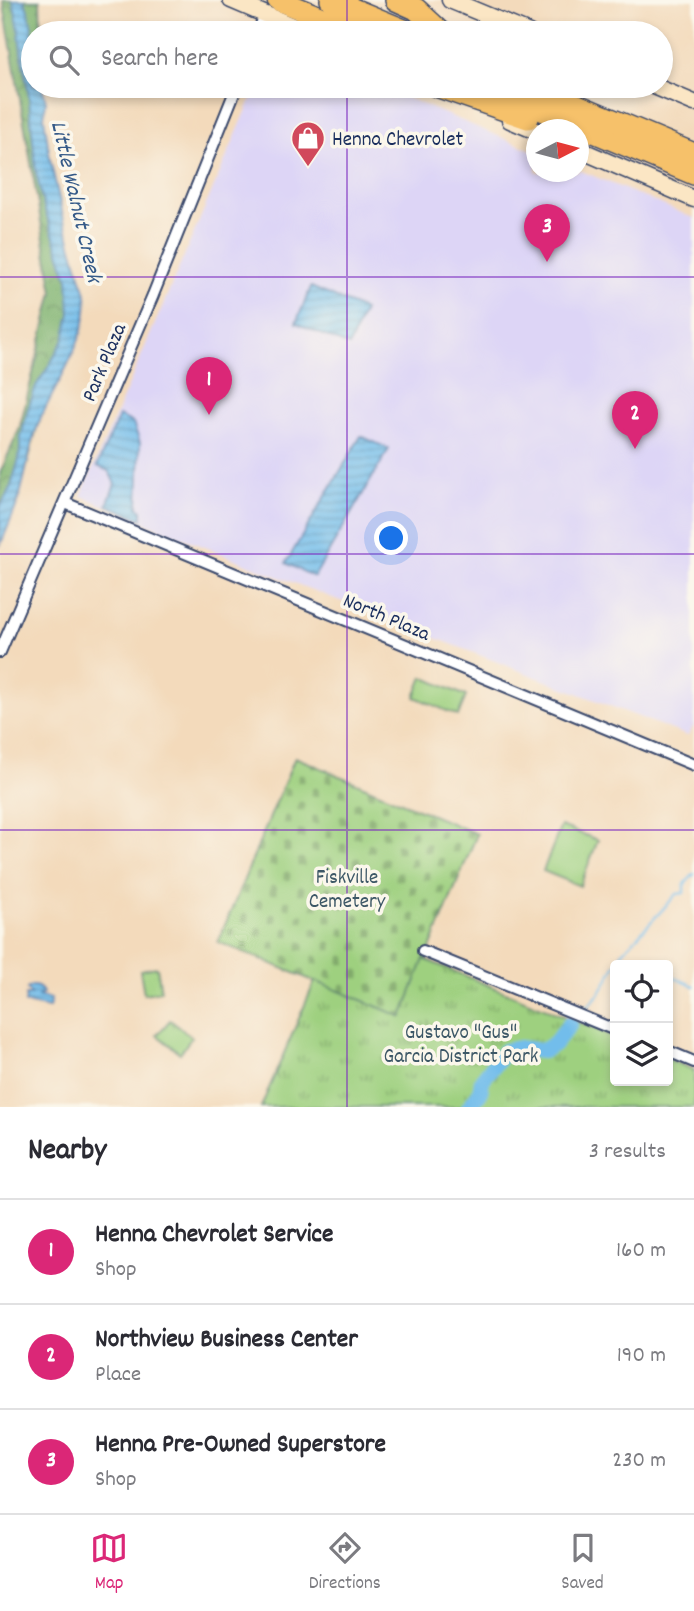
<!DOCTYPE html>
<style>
:root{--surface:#fff;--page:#f7f7f7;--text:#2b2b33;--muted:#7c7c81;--line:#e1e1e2;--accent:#db2777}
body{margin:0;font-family:Dekko,sans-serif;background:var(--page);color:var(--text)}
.controls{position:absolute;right:21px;bottom:21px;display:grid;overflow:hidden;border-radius:7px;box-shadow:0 4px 10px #0003}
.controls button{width:63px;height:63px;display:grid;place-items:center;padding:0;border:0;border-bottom:2px solid var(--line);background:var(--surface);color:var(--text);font:35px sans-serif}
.compass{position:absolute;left:526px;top:119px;width:63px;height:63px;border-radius:50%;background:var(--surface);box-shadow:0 4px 10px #0003;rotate:84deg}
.you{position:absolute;left:392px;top:539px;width:24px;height:24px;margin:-18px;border:5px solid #fff;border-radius:50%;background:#1a73e8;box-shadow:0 0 0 10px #1a73e833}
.badge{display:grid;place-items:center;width:46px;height:46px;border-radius:50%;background:var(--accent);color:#fff;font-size:23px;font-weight:700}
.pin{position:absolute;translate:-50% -58px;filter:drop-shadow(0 2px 4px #0008)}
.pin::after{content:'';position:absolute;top:37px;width:24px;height:21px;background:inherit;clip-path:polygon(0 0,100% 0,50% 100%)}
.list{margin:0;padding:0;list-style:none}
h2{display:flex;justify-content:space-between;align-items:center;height:91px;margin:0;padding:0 28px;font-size:30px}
h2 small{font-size:23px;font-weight:400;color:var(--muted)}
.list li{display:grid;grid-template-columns:46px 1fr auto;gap:21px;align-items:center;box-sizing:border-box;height:105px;padding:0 28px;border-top:2px solid var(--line)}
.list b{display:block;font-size:26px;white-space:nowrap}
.list p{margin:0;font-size:23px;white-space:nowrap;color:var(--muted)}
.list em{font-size:23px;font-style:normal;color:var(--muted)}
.icon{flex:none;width:38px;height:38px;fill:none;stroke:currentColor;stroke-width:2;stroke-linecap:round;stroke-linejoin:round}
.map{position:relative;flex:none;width:694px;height:1107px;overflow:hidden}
.search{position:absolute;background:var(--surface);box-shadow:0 4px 10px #0003;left:21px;right:21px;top:21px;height:77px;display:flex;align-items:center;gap:18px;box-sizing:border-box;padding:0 24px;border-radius:38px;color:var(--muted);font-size:26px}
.sheet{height:406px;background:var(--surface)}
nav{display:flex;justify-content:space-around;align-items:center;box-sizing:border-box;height:98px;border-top:2px solid var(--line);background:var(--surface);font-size:19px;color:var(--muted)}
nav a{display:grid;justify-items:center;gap:4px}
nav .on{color:var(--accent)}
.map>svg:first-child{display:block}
.built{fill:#ddd5f6}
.grass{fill:#9ed07f;stroke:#5c806e;stroke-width:2}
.forest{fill:url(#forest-crowns);stroke:#4c7066;stroke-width:2}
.cemetery{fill:url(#cemetery-stones);stroke:#5c806e;stroke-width:2}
.park{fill:url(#park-tufts);stroke:#5c806e;stroke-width:2}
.water{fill:url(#water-rules);stroke:#4676a4;stroke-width:2}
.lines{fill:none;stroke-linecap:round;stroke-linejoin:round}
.stream{stroke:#72bdeb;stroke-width:2.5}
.river{stroke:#72bdeb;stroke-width:16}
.street-casing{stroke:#3b496c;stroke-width:14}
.secondary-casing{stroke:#3b496c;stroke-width:19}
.highway-casing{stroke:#3b496c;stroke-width:24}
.street{stroke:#fff;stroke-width:10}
.secondary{stroke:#fbe6c4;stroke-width:16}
.highway{stroke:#f6c16b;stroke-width:21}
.grid{fill:none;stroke:#7b2cbf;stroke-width:2;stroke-opacity:0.55}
.labels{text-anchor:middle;stroke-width:7;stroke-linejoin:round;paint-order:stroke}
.poi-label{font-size:21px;fill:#1b2f5e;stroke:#fbf7ec;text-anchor:start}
.street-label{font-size:21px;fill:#1b2f5e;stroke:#fbf7ec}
.park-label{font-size:21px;fill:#3c5766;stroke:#fbf7ec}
.water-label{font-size:23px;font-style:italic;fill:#355a88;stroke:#fbf7ec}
</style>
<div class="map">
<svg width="694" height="1107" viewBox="0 0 694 1107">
<defs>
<pattern id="forest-crowns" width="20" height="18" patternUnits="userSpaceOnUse" patternTransform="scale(1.75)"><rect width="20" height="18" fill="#7eb26e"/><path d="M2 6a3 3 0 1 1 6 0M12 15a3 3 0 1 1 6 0" fill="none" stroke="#66915e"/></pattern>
<pattern id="cemetery-stones" width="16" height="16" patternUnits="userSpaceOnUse" patternTransform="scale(1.75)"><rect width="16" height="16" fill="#9ed07f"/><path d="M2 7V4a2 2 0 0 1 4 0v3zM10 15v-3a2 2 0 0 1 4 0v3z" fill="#80a96b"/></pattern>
<pattern id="park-tufts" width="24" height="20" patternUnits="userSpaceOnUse" patternTransform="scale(1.75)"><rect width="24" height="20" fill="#9ed07f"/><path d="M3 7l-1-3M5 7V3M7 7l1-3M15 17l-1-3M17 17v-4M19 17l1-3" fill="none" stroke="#80a96b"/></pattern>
<pattern id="water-rules" width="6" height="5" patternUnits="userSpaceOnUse" patternTransform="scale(1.75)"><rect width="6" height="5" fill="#72bdeb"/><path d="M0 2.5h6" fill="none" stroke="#5d9ac2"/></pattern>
</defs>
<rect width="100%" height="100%" fill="#fbf7ec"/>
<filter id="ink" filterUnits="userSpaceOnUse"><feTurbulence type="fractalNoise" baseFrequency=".0143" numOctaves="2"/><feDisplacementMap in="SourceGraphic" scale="14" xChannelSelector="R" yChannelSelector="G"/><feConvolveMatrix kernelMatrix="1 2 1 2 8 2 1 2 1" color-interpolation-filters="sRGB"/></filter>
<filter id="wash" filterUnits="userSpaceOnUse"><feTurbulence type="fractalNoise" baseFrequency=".00686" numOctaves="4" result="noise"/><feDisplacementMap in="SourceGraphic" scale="28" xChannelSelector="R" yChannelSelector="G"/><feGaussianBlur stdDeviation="1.57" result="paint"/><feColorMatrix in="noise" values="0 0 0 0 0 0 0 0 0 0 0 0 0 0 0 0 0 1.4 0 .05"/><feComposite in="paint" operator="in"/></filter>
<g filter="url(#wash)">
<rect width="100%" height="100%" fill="#f3dabb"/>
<polygon class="built" points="257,86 379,86 536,152 536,172 578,172 579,170 694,218 694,725 688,736 266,572 81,496"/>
<g class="grass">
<polygon points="423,677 466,696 458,716 415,697"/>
<polygon points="561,826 598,840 580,886 543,871"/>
<polygon points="157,967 161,991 144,994 140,970"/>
</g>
<polygon class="forest" points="3,0 40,0 41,32 40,33 33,33 33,86 59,214 86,306 37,427 18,501 0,546 0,473 19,430 53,292"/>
<polygon class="cemetery" points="295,757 477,834 402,1017 218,942"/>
<g class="park">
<polygon points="424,959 615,1037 615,1081 668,1081 668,1059 694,1070 694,1107 261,1107 315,981 402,1017"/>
<polygon points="170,1020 192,1037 180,1053 157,1035"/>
</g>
<g class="water">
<path d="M13,0H24C36,26 33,57 33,86H42L46,101L44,117L50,159L64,220L82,282C102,322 51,389 37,427C28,451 26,477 18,501C13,516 6,531 0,546V507L11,486L19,459L21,437L28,409L36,386L49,366L64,339L70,314L68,279L43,204L36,172L28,89L22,59L18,24Z"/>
<polygon points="311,287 364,310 349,346 296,323"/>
<polygon points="119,416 133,423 140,443 138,507 142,510 142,519 107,505 115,484 109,471 97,466"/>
<polygon points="361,436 389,449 314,577 286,563"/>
<path d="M31,986C37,986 40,987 43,993L38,996L51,999L49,1008L25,1003L26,995H31L27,989Z"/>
</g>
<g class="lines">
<g class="stream">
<polyline points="622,956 645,965"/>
<polyline points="616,965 622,953 677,894 684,893 684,885 694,874"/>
<polyline points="668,975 694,986"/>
<polyline points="587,1007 600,993 615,966"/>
</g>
<polyline class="river" points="469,1107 480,1093 482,1080 505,1051 519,1048 543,1051 554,1044 570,1024"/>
</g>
</g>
<g filter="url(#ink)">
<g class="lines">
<g class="street-casing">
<g id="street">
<polyline points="258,33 265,14"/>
<polyline points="65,503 694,765"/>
<polyline points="0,652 153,295 237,86"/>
<polyline points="423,951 615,1030"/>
<polyline points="668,1051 694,1062"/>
</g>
</g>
<g class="secondary-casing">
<g id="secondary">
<polyline points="231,0 309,33"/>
<polyline points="450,0 529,33"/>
<polyline points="654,86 694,103"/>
<polyline points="510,120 536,131"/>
<polyline points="578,149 694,199"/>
</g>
</g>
<g class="highway-casing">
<g id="highway">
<polyline points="278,0 359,33"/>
<polyline points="331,0 411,33"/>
<polyline points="396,0 416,9 442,33"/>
<polyline points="436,86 528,118"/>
<polyline points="485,86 694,174"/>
<polyline points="532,86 694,154"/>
</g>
</g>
<use href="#street" class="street"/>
<use href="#secondary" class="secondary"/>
<use href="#highway" class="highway"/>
</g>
</g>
<path class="grid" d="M347,0V33M347,86V1107M0,277H694M0,554H694M0,830H694"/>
<defs>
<g id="shop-pin" transform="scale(1.75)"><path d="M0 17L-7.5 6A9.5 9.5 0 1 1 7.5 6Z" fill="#d1495b" stroke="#fbf7ec"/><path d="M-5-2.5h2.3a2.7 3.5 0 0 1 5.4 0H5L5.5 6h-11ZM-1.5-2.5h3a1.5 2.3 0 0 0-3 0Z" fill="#fff"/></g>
</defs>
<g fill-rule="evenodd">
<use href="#shop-pin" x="308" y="138"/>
</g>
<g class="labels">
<g class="poi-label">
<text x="332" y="145">Henna Chevrolet</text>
</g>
<g class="street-label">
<text transform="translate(103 362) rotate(-67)" y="7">Park Plaza</text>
<text transform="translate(387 616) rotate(23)" y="7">North Plaza</text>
</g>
<g class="park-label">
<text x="347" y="883">Fiskville<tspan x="347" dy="24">Cemetery</tspan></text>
<text x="461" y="1038">Gustavo "Gus"<tspan x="461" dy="24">Garcia District Park</tspan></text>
</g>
<g class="water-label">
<text transform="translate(78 201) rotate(77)" y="8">Little Walnut Creek</text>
</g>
</g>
</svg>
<div class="controls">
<button><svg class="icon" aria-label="locate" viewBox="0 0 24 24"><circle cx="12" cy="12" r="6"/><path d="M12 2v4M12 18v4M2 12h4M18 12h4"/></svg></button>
<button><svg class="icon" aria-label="layers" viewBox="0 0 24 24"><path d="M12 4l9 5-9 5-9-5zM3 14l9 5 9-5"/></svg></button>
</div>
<svg class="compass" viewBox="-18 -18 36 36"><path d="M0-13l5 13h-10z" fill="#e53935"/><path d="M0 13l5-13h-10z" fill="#7c7c81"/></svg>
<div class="you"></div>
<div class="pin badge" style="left:209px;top:415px">1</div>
<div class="pin badge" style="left:635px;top:449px">2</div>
<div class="pin badge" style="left:547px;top:262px">3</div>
<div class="search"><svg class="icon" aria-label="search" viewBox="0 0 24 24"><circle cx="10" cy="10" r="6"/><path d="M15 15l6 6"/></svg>Search here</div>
</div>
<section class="sheet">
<h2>Nearby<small>3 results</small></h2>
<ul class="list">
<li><span class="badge">1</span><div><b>Henna Chevrolet Service</b><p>Shop</p></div><em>160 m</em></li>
<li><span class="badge">2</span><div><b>Northview Business Center</b><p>Place</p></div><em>190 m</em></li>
<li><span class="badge">3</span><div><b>Henna Pre-Owned Superstore</b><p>Shop</p></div><em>230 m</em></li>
</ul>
</section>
<nav>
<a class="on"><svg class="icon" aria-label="map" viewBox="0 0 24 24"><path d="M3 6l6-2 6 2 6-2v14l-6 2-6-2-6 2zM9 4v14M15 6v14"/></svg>Map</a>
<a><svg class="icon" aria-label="directions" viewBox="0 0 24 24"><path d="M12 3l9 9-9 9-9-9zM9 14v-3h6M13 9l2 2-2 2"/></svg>Directions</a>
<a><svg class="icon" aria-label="saved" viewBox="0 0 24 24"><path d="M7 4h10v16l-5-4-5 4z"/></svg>Saved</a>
</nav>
